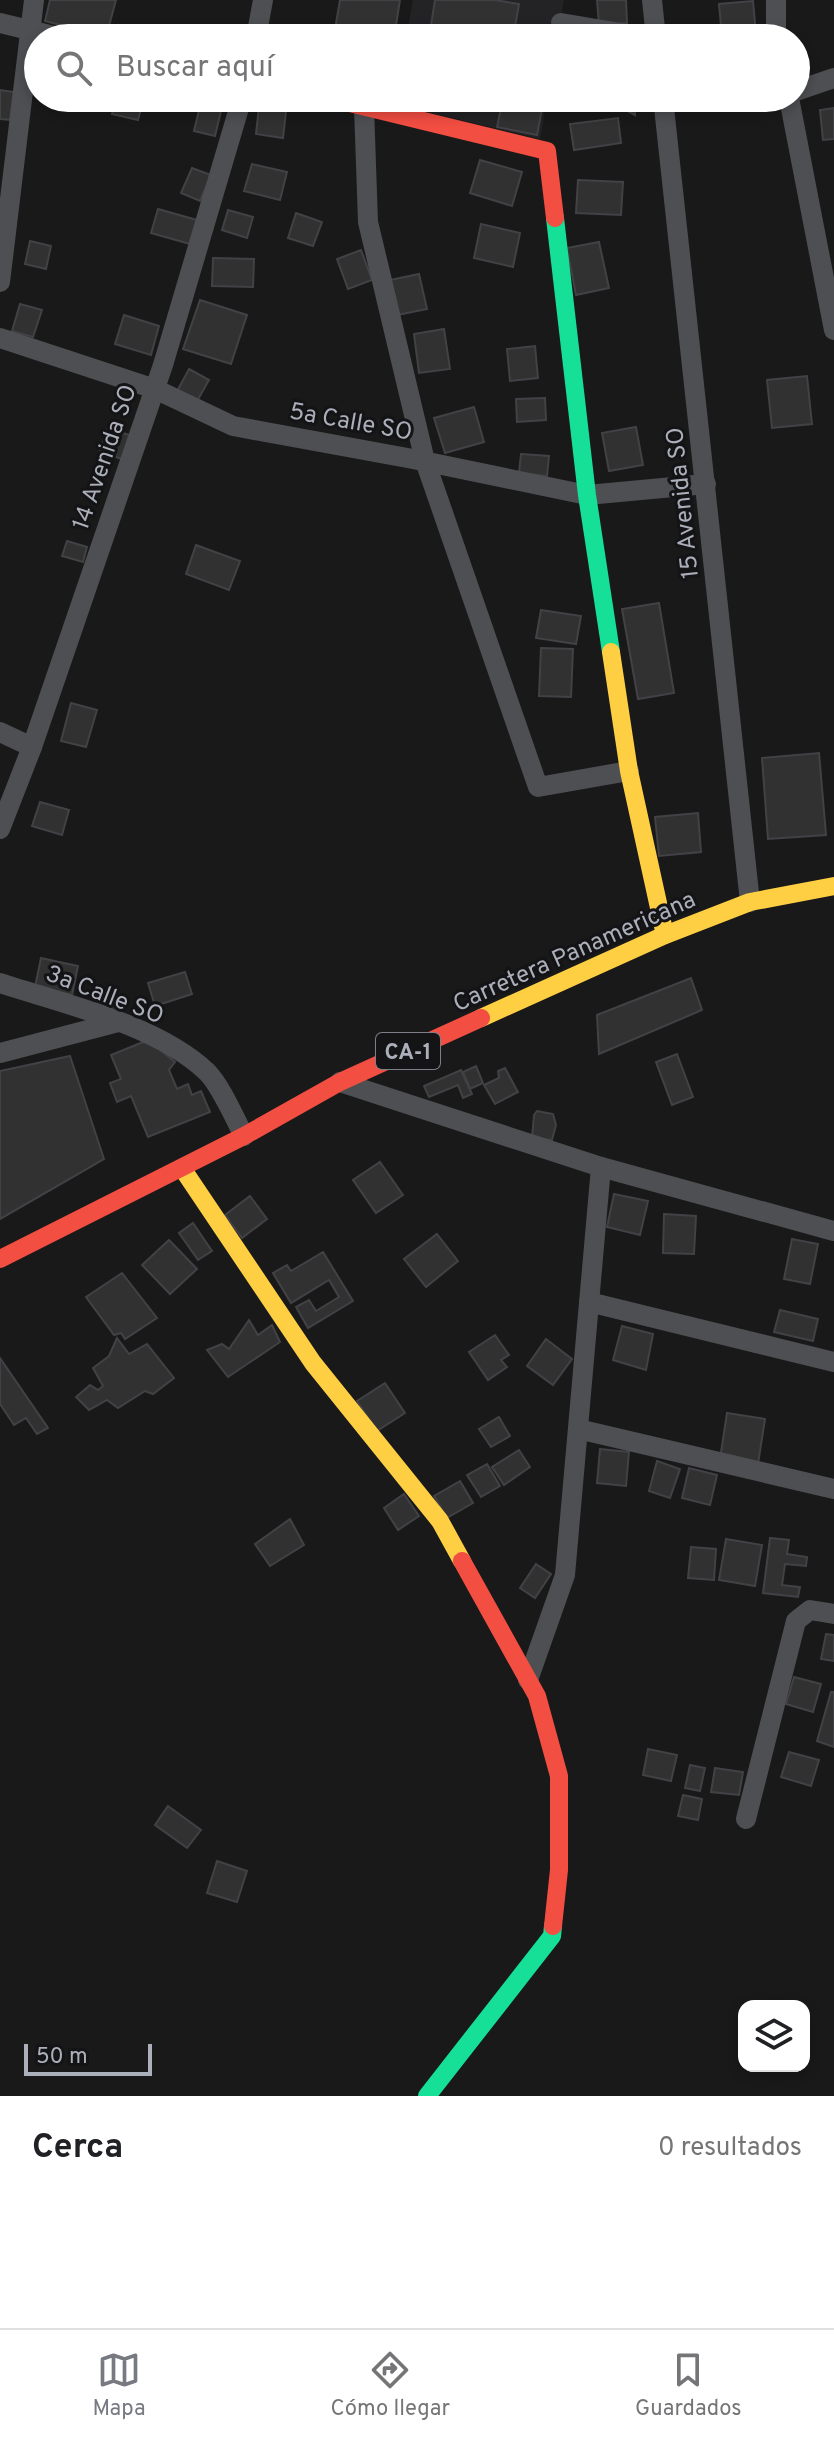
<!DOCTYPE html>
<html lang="es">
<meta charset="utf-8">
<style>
:root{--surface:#fff;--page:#f6f6f6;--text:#202124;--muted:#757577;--line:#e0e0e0;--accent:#787a82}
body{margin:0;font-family:Overpass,sans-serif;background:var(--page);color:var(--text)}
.controls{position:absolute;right:24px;bottom:24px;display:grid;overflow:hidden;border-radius:16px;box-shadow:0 4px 12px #0003}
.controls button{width:72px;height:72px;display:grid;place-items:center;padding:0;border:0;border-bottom:2px solid var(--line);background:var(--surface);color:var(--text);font:40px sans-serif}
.scale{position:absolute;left:24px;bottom:20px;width:128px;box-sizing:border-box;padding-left:8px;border:4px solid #abafba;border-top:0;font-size:22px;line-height:28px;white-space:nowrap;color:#abafba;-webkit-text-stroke:6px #141316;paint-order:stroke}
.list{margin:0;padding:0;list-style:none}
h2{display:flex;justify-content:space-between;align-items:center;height:104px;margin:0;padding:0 32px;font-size:34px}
h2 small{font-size:26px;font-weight:400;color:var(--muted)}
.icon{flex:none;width:44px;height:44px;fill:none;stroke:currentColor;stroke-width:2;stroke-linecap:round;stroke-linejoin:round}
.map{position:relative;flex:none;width:834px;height:2096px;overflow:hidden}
.search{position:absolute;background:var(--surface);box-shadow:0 4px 12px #0003;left:24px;right:24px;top:24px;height:88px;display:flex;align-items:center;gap:20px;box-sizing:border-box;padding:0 28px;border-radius:44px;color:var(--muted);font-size:30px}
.sheet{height:232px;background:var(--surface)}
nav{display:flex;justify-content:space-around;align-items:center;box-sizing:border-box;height:112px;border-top:2px solid var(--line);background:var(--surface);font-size:22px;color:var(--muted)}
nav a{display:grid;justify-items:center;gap:4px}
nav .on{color:var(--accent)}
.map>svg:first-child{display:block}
.built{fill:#232325}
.building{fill:#313132;stroke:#424246;stroke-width:2}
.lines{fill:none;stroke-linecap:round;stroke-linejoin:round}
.street{stroke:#4e4f52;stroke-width:20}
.fast{stroke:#16e098;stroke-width:18}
.slow{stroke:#ffcf43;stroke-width:18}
.jam{stroke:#f24e42;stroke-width:18}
.labels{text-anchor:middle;stroke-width:6;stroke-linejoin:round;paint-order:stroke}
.shield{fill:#141316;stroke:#7e8089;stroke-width:2}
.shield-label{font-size:22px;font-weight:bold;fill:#abafba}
.street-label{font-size:24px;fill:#abafba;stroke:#141316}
</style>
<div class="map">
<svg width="834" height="2096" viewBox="0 0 834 2096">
<rect width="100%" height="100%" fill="#19191a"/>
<g class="built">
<polygon points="413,0 564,0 557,38 406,38"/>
<polygon points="396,98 547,98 540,139 395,104"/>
</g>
<g class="building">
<polygon points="50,0 116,0 106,37 45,21"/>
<polygon points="340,0 400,0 394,38 351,38 334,35"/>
<polygon points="435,0 495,0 519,4 513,38 429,38"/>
<polygon points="597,0 626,0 627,23 599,25"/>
<polygon points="753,1 756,34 722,37 719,4"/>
<polygon points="530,29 557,34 557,38 528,38"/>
<polygon points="0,90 14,92 10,120 0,119"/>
<polygon points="116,98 144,98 138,120 112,114"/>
<polygon points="202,98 224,99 215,136 194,131"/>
<polygon points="503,98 544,98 537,135 497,127"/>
<polygon points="603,98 634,98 635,115"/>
<polygon points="259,107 286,111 283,138 256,134"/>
<polygon points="834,108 834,139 823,140 820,110"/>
<polygon points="618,118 621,143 574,150 570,124"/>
<polygon points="480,160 522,172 512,206 470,193"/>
<polygon points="252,164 287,172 280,200 244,191"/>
<polygon points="192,168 211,175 200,201 181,193"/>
<polygon points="578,180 623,182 621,215 576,213"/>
<polygon points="158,209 197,220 190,244 151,233"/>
<polygon points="228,210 253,217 247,238 222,230"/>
<polygon points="296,213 322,222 313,246 288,238"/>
<polygon points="481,224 520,233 513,267 474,258"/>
<polygon points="30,241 51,246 46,269 25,264"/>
<polygon points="599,242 609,288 576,295 567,248"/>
<polygon points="361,250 372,280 348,289 337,259"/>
<polygon points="213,258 254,259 253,287 212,286"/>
<polygon points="419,274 427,309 397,315 390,280"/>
<polygon points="200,300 247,315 231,364 183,349"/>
<polygon points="20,304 42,310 33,337 12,331"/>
<polygon points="124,315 159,326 151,355 115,344"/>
<polygon points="444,329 450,369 419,373 414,334"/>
<polygon points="535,346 538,378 510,381 507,349"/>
<polygon points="189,369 209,380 196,403 176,393"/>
<polygon points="807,376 812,424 772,428 767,380"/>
<polygon points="545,398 546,420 517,422 516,399"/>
<polygon points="474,407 484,442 445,453 434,418"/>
<polygon points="636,427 643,465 609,471 602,433"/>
<polygon points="108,428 132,436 124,460 100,451"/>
<polygon points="521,454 549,456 547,476 519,473"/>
<polygon points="67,541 87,547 83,562 62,556"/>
<polygon points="196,545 240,561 229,590 186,574"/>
<polygon points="659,603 674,693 638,699 622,609"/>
<polygon points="541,610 581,616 576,644 536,638"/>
<polygon points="541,648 573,649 571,697 539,696"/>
<polygon points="71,703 97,710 86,747 61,741"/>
<polygon points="819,753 826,835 768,839 762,758"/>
<polygon points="40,802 69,810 62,835 32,826"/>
<polygon points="698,813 701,852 659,856 655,817"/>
<polygon points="41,958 78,966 72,995 35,987"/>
<polygon points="185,972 192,994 155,1006 148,983"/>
<polygon points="691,978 702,1010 599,1054 597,1015"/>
<polygon points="98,994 118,995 117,1012 97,1010"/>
<polygon points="148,1040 175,1062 169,1070 177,1089 188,1084 192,1095 201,1091 210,1112 148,1137 131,1096 117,1102 110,1083 121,1079 111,1055"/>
<polygon points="677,1054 693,1097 672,1105 656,1062"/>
<polygon points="70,1056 104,1159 0,1219 0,1071"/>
<polygon points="476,1066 483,1083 470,1089 463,1072"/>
<polygon points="505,1068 518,1092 495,1104 484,1085 499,1078 498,1071"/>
<polygon points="461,1070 472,1094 463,1098 458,1085 429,1097 424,1086"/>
<polygon points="537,1111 553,1114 556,1125 552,1140 532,1138 534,1115"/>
<polygon points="380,1162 403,1195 376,1213 353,1180"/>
<polygon points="614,1194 648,1201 640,1235 607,1227"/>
<polygon points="250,1196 267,1219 242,1238 225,1215"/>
<polygon points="664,1214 696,1216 694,1254 663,1253"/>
<polygon points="193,1223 212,1251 198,1260 179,1233"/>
<polygon points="437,1234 458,1261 426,1287 404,1259"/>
<polygon points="792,1239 818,1244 810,1284 784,1279"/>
<polygon points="169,1240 197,1269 170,1294 142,1265"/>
<polygon points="323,1252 353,1301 308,1328 296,1307 309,1300 316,1311 339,1297 329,1280 291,1303 273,1273 287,1265 291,1271"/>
<polygon points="122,1273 157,1318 125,1339 121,1333 114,1335 86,1297"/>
<polygon points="780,1310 818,1319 813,1341 774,1332"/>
<polygon points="249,1320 258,1335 272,1325 280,1342 228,1377 207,1350 222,1344 229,1349"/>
<polygon points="622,1326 653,1334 646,1370 613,1360"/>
<polygon points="495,1335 509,1355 501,1360 507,1367 488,1380 469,1352"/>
<polygon points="117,1338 129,1354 147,1344 174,1378 153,1394 145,1391 118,1408 107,1400 89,1410 76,1397 90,1385 98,1390 103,1386 93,1368 109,1356"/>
<polygon points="546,1339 572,1359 553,1385 527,1366"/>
<polygon points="0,1358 48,1428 37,1434 26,1418 14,1425 0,1404"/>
<polygon points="385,1383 405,1413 377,1431 357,1401"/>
<polygon points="727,1413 765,1419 758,1464 720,1459"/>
<polygon points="499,1417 510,1436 491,1447 479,1429"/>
<polygon points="600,1449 629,1452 626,1486 597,1483"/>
<polygon points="519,1450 530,1467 504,1485 492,1467"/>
<polygon points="657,1461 680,1469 670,1498 649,1491"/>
<polygon points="487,1464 500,1486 481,1497 467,1475"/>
<polygon points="689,1468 717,1475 710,1505 682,1498"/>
<polygon points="460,1481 473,1503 447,1518 434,1496"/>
<polygon points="404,1494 419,1516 398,1530 384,1508"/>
<polygon points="290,1519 304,1545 270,1566 255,1544"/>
<polygon points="770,1538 789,1540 787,1554 807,1557 806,1566 785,1564 782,1585 800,1587 798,1597 763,1593"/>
<polygon points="726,1539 762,1545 755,1586 719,1580"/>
<polygon points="691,1547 716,1549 714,1580 688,1578"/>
<polygon points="536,1564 551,1574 535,1598 520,1588"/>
<polygon points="826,1634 834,1635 834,1661 821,1659"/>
<polygon points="794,1677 821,1684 813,1712 786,1704"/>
<polygon points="831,1692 834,1692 834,1747 817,1741"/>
<polygon points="648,1749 677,1755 671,1781 643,1775"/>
<polygon points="789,1752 819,1760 811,1786 781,1777"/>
<polygon points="690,1765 705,1768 700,1791 685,1788"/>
<polygon points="715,1768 743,1772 739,1795 711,1792"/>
<polygon points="683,1795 702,1799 698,1820 678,1816"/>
<polygon points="168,1806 201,1830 187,1848 155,1825"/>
<polygon points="217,1861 247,1871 237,1902 207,1893"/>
</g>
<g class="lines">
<g class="street">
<polyline points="652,0 656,38"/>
<polyline points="0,23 62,38"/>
<polyline points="561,23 650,38"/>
<polyline points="256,38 263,0"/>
<polyline points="776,38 776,0"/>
<polyline points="796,91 834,78"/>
<polyline points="663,98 750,902"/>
<polyline points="789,98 834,330"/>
<polyline points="364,107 368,222 425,461 538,787 629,771"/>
<polyline points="0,282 34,0"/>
<polyline points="0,338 155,389 233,426 413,459 587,495 706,484"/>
<polyline points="0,732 32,747"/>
<polyline points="0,829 32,747 163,365 242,98"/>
<path d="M0,983C64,1004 158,1025 207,1072C221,1086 234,1117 244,1136"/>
<polyline points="0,1053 118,1022"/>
<polyline points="340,1082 601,1167 834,1231"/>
<polyline points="589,1302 834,1362"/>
<polyline points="578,1429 834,1489"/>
<polyline points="528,1680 565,1575 601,1167"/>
<polyline points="746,1819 796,1621 810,1610 834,1614"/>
</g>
<g class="fast">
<polyline points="555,218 587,495 611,652"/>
<polyline points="427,2096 552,1936 553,1926"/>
</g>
<g class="slow">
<polyline points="611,652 629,771 665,935"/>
<polyline points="481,1018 665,935 750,902 834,886"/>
<polyline points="182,1168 313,1363 440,1521 462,1561"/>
</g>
<g class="jam">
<polyline points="329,98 547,151 555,218"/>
<polyline points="0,1259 244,1136 340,1082 481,1018"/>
<polyline points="462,1561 537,1696 559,1776 559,1870 553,1926"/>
</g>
</g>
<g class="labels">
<rect class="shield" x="376" y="1033" width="64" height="36" rx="6"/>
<g class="shield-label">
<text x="408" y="1059">CA-1</text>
</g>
<g class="street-label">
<text transform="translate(351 421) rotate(10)" y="8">5a Calle SO</text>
<text transform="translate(104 457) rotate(-71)" y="8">14 Avenida SO</text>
<text transform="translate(682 503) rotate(-96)" y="8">15 Avenida SO</text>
<text transform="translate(574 951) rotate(-24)" y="8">Carretera Panamericana</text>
<text transform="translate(105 994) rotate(21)" y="8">3a Calle SO</text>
</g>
</g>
</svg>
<div class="controls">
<button><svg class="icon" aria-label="layers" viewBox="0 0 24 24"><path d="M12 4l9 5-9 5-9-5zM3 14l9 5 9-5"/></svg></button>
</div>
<div class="scale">50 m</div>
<div class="search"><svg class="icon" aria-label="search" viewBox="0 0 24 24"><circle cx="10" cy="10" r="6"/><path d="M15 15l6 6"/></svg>Buscar aquí</div>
</div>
<section class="sheet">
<h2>Cerca<small>0 resultados</small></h2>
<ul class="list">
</ul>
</section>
<nav>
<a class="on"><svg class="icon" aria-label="map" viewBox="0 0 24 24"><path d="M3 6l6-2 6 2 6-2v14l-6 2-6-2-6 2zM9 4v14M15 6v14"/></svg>Mapa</a>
<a><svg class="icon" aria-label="directions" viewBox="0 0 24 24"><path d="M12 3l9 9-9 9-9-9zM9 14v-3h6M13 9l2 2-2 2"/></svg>Cómo llegar</a>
<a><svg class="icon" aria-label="saved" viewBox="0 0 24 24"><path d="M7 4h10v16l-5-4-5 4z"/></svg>Guardados</a>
</nav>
